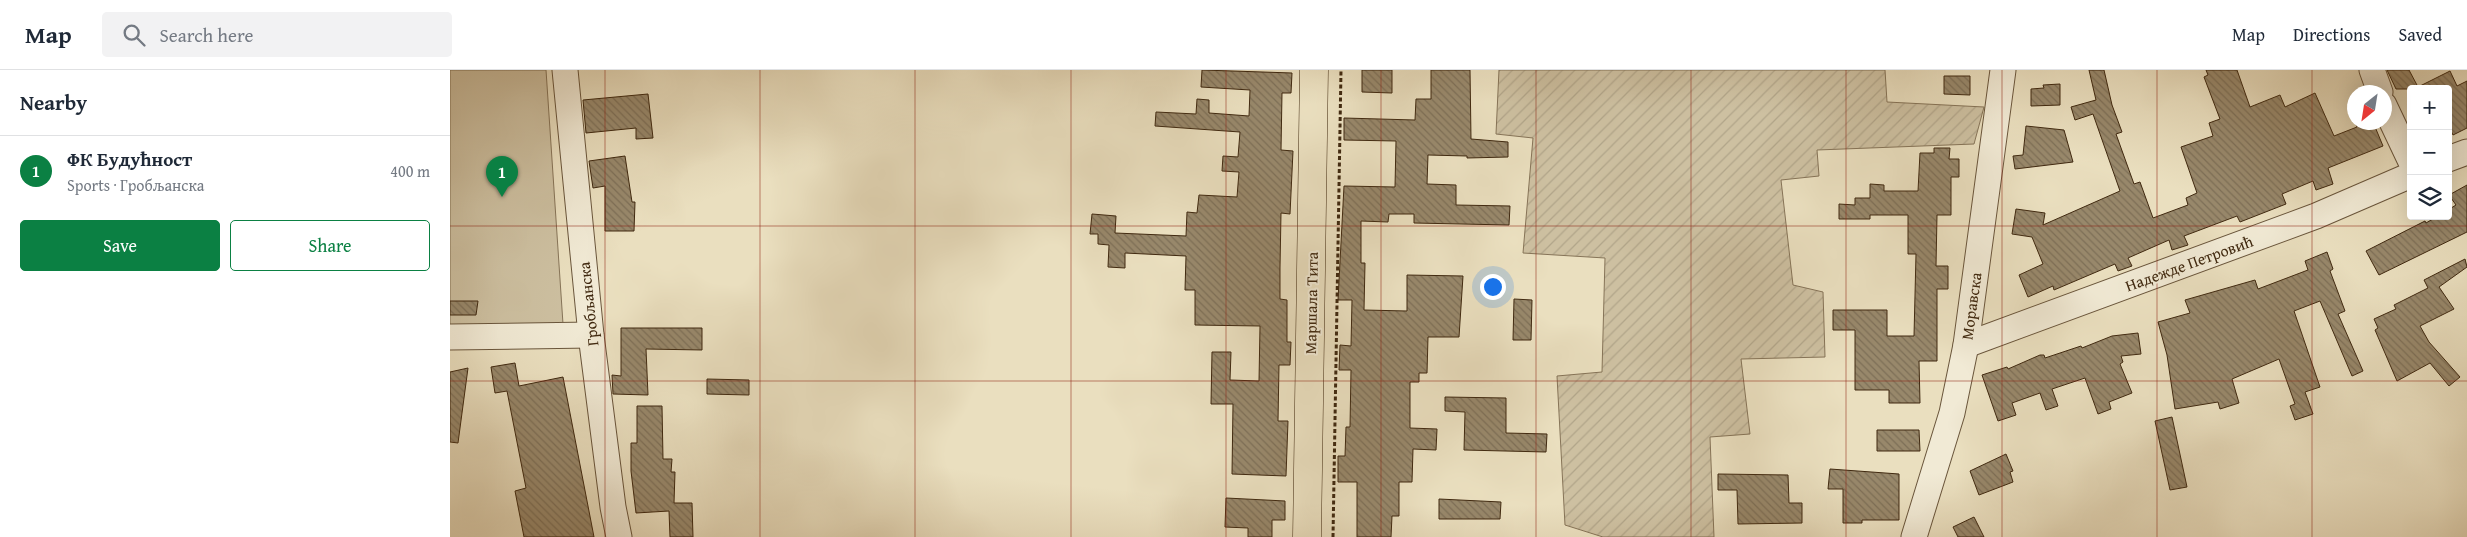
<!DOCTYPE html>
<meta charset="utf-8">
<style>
:root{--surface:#fff;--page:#f2f2f3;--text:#1f2937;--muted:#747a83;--line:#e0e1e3;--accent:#0b8043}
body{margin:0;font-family:"Gentium Book Plus",serif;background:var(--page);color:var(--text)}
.controls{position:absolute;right:15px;top:15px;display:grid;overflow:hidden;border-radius:5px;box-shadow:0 5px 20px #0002}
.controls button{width:45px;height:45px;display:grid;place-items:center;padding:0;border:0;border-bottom:1px solid var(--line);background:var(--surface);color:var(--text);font:25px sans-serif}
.compass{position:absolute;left:1897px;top:15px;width:45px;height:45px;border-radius:50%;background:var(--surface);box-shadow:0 5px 20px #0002;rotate:210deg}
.you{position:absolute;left:1042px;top:216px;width:18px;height:18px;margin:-12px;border:4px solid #fff;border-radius:50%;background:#1a73e8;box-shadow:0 0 0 8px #1a73e833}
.badge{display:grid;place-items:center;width:32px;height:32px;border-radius:50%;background:var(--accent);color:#fff;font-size:16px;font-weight:700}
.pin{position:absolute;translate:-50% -41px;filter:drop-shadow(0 1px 2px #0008)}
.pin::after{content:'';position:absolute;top:26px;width:18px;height:15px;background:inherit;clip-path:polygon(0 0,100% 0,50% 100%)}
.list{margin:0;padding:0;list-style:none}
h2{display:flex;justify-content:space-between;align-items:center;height:65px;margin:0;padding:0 20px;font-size:21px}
h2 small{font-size:16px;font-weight:400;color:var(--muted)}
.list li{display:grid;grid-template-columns:32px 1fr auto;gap:15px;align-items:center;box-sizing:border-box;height:70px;padding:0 20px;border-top:1px solid var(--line)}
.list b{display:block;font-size:19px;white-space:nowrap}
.list p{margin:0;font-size:16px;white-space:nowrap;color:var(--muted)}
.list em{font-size:16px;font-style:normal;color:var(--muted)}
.actions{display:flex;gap:10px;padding:15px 20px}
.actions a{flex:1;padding:11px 0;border:1px solid var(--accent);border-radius:5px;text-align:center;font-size:18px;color:var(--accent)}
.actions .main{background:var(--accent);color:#fff}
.icon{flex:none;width:28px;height:28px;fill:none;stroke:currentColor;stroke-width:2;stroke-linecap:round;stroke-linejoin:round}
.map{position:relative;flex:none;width:2017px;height:467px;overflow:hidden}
header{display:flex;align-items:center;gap:30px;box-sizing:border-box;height:70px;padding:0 25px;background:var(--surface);border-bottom:1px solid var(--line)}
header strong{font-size:24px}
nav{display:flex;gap:28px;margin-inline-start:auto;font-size:18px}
.search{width:350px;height:45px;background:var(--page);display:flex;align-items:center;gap:12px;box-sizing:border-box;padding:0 18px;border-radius:5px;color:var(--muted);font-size:19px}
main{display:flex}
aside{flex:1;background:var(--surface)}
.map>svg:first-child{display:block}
.green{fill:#cdc0a1;stroke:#867458}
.garden{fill:url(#garden-furrows);stroke:#867458}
.building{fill:url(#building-back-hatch);stroke:#402910}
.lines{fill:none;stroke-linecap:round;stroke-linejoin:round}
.minor-casing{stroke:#6a563c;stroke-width:27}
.major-casing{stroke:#402910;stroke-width:29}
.path{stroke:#402910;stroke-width:3;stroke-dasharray:4 2.5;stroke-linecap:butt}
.minor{stroke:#f1ead5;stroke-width:25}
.major{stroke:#eadfbf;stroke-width:28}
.grid{fill:none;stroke:#8f2418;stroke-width:1;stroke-opacity:0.55}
.labels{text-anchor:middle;stroke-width:4;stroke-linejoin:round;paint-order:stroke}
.street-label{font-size:16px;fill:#402910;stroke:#f1ead5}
</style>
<header>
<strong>Map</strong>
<div class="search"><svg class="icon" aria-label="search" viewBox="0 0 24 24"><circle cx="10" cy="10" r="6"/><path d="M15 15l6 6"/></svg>Search here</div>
<nav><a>Map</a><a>Directions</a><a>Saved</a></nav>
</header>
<main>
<aside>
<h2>Nearby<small></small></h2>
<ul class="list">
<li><span class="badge">1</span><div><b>ФК Будућност</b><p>Sports · Гробљанска</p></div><em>400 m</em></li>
</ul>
<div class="actions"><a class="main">Save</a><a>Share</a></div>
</aside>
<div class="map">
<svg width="2017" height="467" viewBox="0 0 2017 467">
<defs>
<pattern id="garden-furrows" width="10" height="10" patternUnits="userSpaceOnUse" patternTransform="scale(1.25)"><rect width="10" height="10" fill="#cdc0a1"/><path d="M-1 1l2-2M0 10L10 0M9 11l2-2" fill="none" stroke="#b1a58a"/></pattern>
<pattern id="building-back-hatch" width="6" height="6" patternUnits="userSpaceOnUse" patternTransform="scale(1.25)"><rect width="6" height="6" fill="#98886b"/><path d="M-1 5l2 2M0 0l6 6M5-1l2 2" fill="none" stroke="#7d6f57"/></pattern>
</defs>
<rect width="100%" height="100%" fill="#eadfbf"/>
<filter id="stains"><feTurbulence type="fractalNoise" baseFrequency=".004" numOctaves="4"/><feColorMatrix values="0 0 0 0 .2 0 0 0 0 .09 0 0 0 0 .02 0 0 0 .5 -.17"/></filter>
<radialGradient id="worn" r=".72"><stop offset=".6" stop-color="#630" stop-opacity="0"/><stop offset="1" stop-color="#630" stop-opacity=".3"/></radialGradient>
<polygon class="green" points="0,0 96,0 113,254 0,255"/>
<polygon class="garden" points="1049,0 1435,0 1437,32 1534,37 1524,74 1367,80 1369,106 1331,110 1343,215 1373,222 1375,287 1291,289 1300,364 1260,367 1264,467 1153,467 1115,455 1107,306 1152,302 1155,188 1073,183 1083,68 1046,64"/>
<g class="building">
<polygon points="752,0 842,3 841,23 832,23 831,80 843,81 840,144 831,143 830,198 830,229 837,230 837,272 841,272 840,295 829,295 828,351 838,351 836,406 782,404 783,334 761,334 762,282 781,282 780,310 809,311 810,256 745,255 745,220 735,220 736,186 675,183 675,198 658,197 659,175 648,174 648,164 640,164 642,144 666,146 665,163 736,166 737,142 747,143 749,125 787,127 789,102 772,101 773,86 788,87 790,62 705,56 706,42 746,44 747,29 759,30 759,43 799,46 800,20 751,17"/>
<polygon points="912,0 942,0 942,23 912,22"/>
<polygon points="981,0 1020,0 1021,69 1058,72 1058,87 1017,88 1017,86 978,85 977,114 1006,115 1006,135 1060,136 1059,155 964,153 964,144 939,144 938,152 911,151 911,193 915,193 914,240 957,241 957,205 1013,206 1009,267 978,267 977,303 969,303 969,312 960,312 960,358 987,359 986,380 963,379 962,412 949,412 949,446 942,446 941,467 907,467 907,412 888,412 888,386 895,386 896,357 900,357 901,300 889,300 890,275 901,276 902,230 888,230 894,116 945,117 946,71 894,70 894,48 965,50 966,29 981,29"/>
<polygon points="1639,0 1654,0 1662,35 1672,62 1666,64 1684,114 1690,112 1703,148 1738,135 1736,128 1747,123 1731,77 1763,66 1759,53 1770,49 1754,7 1758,5 1756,0 1787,0 1800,37 1830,25 1835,37 1865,23 1884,66 1907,57 1905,52 1923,52 1933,76 1878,98 1883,114 1866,120 1863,111 1832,124 1836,134 1790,152 1787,146 1734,166 1738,175 1722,180 1719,170 1678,188 1682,196 1668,201 1665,194 1604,220 1603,216 1578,227 1569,205 1593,194 1582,167 1562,164 1566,139 1595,143 1593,155 1670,121 1643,44 1625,50 1621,37 1646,30"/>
<polygon points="1937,0 1959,0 1968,17 2000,1 2007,16 2017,11 2017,58 2003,65 1998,55 2000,19 1946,19"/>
<polygon points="1494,6 1520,6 1520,25 1494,24"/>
<polygon points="1610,14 1610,35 1581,36 1581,19 1594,18 1593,15"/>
<polygon points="198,24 203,68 186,69 186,58 136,63 133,30"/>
<polygon points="1576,56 1614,60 1623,92 1565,99 1563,86 1573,85"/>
<polygon points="1484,78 1500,78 1499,89 1509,89 1509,107 1501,107 1501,145 1487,145 1486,196 1498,196 1498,219 1487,219 1487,291 1469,291 1470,333 1439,333 1439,320 1405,320 1405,260 1383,260 1383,240 1437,240 1437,266 1464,266 1466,184 1458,184 1458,145 1420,145 1420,149 1389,149 1389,134 1405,135 1405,128 1420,128 1420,114 1434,115 1434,121 1468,121 1470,83 1484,83"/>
<polygon points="175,86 182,132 185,132 184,161 155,161 155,116 143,118 139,91"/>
<polygon points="2017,115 2017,162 1929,205 1916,181 1975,151 1976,153 1988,146 1998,146 1998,140 2006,135 1999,125"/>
<polygon points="1877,182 1883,199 1880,201 1895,241 1888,244 1913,301 1902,306 1870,231 1844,241 1870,317 1855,322 1863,344 1845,350 1840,336 1845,334 1829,289 1782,309 1789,333 1770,339 1768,332 1725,339 1717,285 1708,252 1740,243 1735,230 1805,210 1808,219 1858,200 1855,191"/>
<polygon points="2015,189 2017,197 1989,217 2004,239 1970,256 1979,272 2010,307 1999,316 1980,293 1947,311 1925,260 1928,258 1924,249 1946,239 1944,235 1978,218 1974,210"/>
<polygon points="1064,229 1082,230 1081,270 1063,270"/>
<polygon points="0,231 28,231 26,245 0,245"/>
<polygon points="171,258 252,258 252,280 196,279 198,325 163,324 162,305 171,306"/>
<polygon points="1688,263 1691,284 1671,286 1673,292 1670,294 1682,323 1659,332 1661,339 1648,344 1635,308 1602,319 1608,336 1596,340 1590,323 1562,333 1566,345 1548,351 1532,305 1557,297 1558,299 1590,285 1594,285 1595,288 1631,276 1632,278 1662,266"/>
<polygon points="65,293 69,316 113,307 144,467 74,467 65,421 76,418 57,321 45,323 41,297"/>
<polygon points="18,298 8,373 0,372 0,302"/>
<polygon points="257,309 299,310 299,325 257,324"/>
<polygon points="995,327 1056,328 1056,363 1097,364 1096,382 1014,380 1015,342 995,341"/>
<polygon points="187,336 212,336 213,389 222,389 221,402 225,402 224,433 242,433 243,467 220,467 219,441 186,443 181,401 181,373 187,373"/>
<polygon points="1722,347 1737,417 1720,420 1705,351"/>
<polygon points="1427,360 1469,360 1470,381 1427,381"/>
<polygon points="1556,384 1563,401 1560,402 1563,412 1529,425 1520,401"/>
<polygon points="1380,399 1449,404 1449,450 1412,450 1412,453 1393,453 1393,419 1378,419"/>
<polygon points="1268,404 1338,405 1339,433 1352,433 1352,453 1288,454 1287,420 1268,420"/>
<polygon points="776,428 835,431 835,450 822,450 822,467 798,467 798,458 775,457"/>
<polygon points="989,429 1051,432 1050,449 989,449"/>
<polygon points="1524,447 1534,467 1508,467 1503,457"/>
</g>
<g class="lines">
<g class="minor-casing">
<g id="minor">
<polyline points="115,0 141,265 163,437 169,467"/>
<polyline points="1922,0 1930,22"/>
<polyline points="1934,35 1961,92"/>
<polyline points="1998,89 2017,82"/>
<polyline points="0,267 141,265"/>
<polyline points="1516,275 1866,146 1961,105"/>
<polyline points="1464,467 1502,343 1516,275 1553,0"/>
</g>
</g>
<g class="major-casing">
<polyline id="major" points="857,467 864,0"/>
</g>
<polyline class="path" points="883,467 891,0"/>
<use href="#minor" class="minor"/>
<use href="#major" class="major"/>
</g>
<path class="grid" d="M155,0V467M310,0V467M465,0V467M621,0V467M776,0V467M931,0V467M1086,0V467M1241,0V467M1396,0V467M1552,0V467M1707,0V467M1862,0V467M0,156H2017M0,311H2017"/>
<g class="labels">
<g class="street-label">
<text transform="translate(1739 193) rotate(-20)" y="6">Надежде Петровић</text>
<text transform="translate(861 233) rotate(-89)" y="6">Маршала Тита</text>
<text transform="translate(138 234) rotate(-96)" y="6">Гробљанска</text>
<text transform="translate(1521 236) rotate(-82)" y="6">Моравска</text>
</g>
</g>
<rect width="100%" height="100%" filter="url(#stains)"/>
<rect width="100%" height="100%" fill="url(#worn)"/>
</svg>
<div class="controls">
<button>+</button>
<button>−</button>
<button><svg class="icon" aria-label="layers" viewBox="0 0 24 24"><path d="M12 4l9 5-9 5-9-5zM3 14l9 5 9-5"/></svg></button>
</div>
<svg class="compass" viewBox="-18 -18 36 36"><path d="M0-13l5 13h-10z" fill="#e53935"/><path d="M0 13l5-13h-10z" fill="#747a83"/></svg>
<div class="you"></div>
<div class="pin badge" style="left:52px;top:127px">1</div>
</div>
</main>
